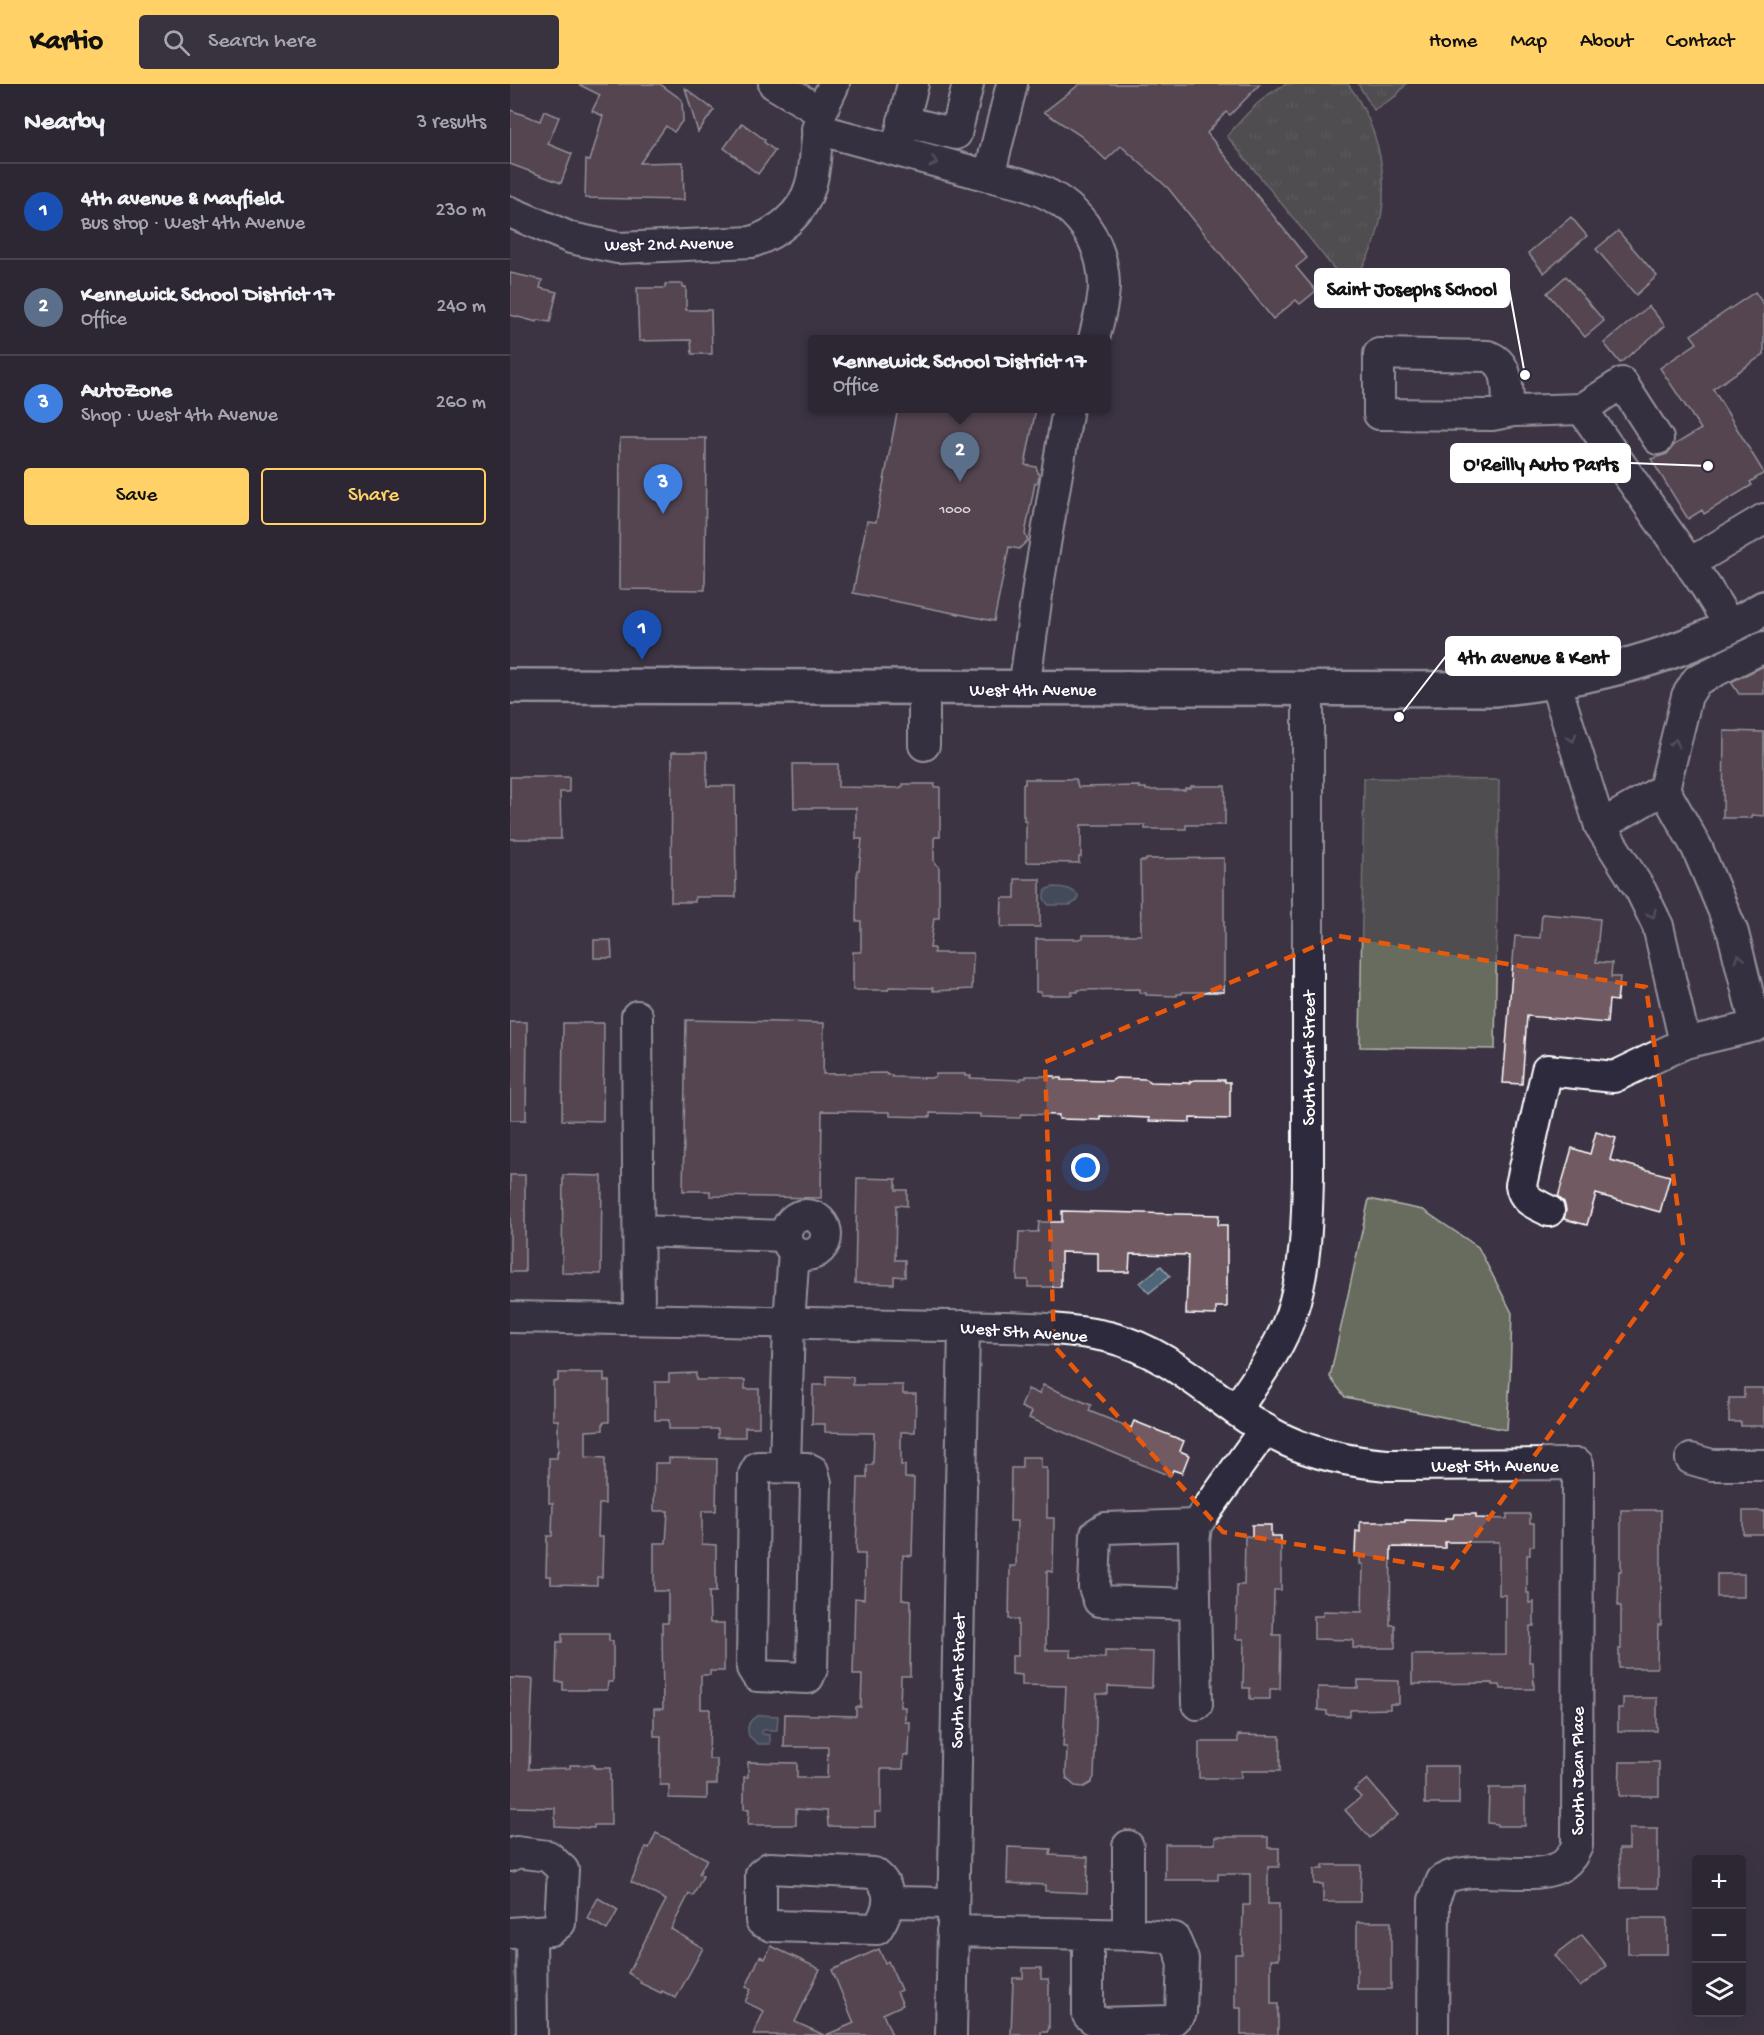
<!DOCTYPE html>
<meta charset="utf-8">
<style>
:root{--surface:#2d2733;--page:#39333f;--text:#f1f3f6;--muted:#a7a5ac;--line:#48444e;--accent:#ffd166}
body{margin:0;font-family:"Gochi Hand",sans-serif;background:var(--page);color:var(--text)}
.controls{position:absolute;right:18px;bottom:18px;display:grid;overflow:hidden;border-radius:6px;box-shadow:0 6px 24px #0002}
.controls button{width:54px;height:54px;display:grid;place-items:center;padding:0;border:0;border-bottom:2px solid var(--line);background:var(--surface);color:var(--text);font:30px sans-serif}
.you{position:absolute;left:576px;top:1084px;width:21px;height:21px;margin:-15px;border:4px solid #fff;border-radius:50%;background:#1a73e8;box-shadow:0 0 0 9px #1a73e833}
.badge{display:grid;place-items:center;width:39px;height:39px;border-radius:50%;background:var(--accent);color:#fff;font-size:20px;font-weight:700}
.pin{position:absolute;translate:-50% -50px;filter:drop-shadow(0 2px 3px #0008)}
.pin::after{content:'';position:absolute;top:32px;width:21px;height:18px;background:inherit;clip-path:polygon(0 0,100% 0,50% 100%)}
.popup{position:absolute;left:298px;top:251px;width:303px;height:78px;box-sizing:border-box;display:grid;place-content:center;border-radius:6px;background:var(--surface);filter:drop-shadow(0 2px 4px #0005);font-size:20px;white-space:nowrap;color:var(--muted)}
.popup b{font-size:22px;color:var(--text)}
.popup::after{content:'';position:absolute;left:50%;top:100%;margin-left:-12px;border:12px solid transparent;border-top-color:var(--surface)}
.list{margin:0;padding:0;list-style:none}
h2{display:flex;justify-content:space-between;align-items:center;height:78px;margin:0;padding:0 24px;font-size:26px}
h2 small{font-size:20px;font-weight:400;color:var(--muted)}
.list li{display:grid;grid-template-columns:39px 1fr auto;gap:18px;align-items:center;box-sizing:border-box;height:96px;padding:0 24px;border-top:2px solid var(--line)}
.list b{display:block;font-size:22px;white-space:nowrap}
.list p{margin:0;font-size:20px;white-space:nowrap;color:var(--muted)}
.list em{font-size:20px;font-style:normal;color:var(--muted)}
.actions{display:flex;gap:12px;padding:18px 24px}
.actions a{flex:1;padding:14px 0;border:2px solid var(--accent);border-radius:6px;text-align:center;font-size:21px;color:var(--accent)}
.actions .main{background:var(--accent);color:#111}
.icon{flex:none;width:33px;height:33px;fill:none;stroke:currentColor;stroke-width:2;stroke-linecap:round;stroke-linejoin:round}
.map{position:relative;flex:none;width:1254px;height:1951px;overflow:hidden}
header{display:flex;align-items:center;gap:36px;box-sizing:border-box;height:84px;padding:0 30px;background:var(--accent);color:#111}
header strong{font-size:28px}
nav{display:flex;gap:33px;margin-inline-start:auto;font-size:21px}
.search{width:420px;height:54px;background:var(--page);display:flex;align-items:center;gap:15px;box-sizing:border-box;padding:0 21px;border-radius:6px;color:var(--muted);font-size:22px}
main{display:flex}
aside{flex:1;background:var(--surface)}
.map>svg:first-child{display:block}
.park{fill:url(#park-tufts);stroke:#b3b6ae;stroke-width:1.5}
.pitch{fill:#676c5e;stroke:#b3b6ae;stroke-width:1.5}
.water{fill:#4e6678;stroke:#95a3ae;stroke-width:1.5}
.building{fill:#725a62;stroke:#fff;stroke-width:1.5}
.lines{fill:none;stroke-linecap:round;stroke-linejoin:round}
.minor-casing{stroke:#fff;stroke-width:34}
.major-casing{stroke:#fff;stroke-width:38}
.minor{stroke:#2f2a3d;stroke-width:30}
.major{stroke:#2f2a3d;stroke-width:33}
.oneway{stroke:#6d6a77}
.marked{fill:none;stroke:#e8590c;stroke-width:4.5;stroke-dasharray:12 8;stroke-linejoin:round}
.labels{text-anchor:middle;stroke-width:4.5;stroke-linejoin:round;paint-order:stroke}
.number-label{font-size:15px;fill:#dcd6d8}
.street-label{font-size:18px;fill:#fff;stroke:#2f2a3d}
.leader{fill:none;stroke:#fff;stroke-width:2}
.callout-dot{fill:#fff;stroke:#2f2a3d;stroke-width:2}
.callout{fill:#fff;stroke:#fff;stroke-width:2}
.callout-label{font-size:20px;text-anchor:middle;font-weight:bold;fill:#111}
</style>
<header>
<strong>Kartio</strong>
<div class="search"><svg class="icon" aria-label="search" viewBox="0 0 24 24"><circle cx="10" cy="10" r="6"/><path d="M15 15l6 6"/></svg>Search here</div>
<nav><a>Home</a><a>Map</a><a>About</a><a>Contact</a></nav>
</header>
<main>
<aside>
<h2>Nearby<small>3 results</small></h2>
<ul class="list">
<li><span class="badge" style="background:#1a4fb4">1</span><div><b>4th avenue &amp; Mayfield</b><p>Bus stop · West 4th Avenue</p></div><em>230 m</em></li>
<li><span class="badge" style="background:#5c6f8a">2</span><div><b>Kennewick School District 17</b><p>Office</p></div><em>240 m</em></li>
<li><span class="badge" style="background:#3f7fe0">3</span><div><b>AutoZone</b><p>Shop · West 4th Avenue</p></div><em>260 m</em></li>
</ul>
<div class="actions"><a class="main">Save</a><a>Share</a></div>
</aside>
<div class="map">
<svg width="1254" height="1951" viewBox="0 0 1254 1951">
<defs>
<pattern id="park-tufts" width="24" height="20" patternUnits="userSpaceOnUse" patternTransform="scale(1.5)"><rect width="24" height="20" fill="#676c5e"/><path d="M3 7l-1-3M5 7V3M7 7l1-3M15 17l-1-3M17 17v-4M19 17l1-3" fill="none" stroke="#7e8276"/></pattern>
</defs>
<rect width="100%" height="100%" fill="#3c3444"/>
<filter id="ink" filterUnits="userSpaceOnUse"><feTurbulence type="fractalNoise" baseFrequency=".0167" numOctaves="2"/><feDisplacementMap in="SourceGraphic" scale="12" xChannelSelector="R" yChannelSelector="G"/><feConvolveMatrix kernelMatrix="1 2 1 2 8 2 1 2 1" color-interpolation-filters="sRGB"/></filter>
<g filter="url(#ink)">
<g class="park">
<path d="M776,0H838C881,58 889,145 838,202L717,52C735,32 751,12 776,0Z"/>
<polygon points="848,0 896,0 886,12 864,26"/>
</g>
<g class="pitch">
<polygon points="854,694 989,696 985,965 850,963"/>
<polygon points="859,1115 913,1126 968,1163 1002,1229 1000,1294 997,1346 835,1313 820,1293"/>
</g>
<g class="water">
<path d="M544,803C552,803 562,804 568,811L567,817L560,821H539C533,816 532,811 537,805Z"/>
<polygon points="651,1182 660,1192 639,1209 630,1199"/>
<path d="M251,1631L268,1632L267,1646H254L251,1648L253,1650L260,1651V1660H248L239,1652C236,1641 240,1634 251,1631Z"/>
</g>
<g class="building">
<polygon points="68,0 150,0 172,16 173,36 164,48 156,42 130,79 173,78 174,116 75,114 76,76 80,77 93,32 82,27 90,11"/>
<polygon points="570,0 750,0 720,31 716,28 697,49 797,174 786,183 806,207 790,220 786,216 763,235 658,104 611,62 596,76 571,52 534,28"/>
<polygon points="175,4 204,26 188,48"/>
<polygon points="0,26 30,37 34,27 49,33 38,60 62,70 51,99 0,80"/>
<polygon points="232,39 255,56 254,58 265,67 248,90 214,64"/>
<polygon points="1061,133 1077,152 1034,189 1018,169"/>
<polygon points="1108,147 1147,192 1126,211 1086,165"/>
<polygon points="0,189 32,196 30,204 47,208 40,238 27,236 27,238 0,231"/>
<polygon points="1056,192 1094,237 1075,253 1037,209"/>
<polygon points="155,200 173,200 173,203 176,203 176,226 201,226 202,270 182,270 181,256 129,257 127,204 155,204"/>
<polygon points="1245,208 1254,221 1254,270 1203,305 1254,389 1240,398 1242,401 1194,430 1192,426 1178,435 1141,375 1157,370 1164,361 1191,345 1150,284 1187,259 1181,251"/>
<polygon points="1139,222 1155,242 1110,279 1094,259"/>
<polygon points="388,324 526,324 515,381 526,383 529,391 528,398 525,399 515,450 518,456 509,465 499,463 484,537 343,509 357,437 366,438"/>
<polygon points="110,354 196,354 195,506 109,505"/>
<polygon points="1254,582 1254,610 1229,610 1221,598"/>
<polygon points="1214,647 1254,648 1254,732 1242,731 1242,734 1213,734"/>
<polygon points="162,668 197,668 197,702 225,702 226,813 185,813 185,818 161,818"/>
<polygon points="283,680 328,680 328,703 389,704 393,702 393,700 425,700 424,703 430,703 430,753 425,753 424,755 424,778 429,783 429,834 424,834 420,864 424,864 424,869 463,869 462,905 423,907 423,904 379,903 378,906 343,906 343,868 351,868 351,837 346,837 347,786 349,786 352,755 346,755 346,724 284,724"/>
<polygon points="0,693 59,693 59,708 50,708 51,755 0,755"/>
<polygon points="515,695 566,695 568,703 629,702 629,704 636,704 636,706 675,706 675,704 681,704 681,702 715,702 715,741 676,741 676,745 635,745 635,741 571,741 571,773 569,773 569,779 516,778 516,737 514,737 514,732 513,732 513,700 515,700"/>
<polygon points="714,774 714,908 672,908 672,910 667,910 667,912 636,911 636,909 630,909 630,905 568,906 568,908 562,908 562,911 531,911 531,908 526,908 526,855 568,855 573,854 573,851 631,851 630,777 636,777 636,775"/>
<polygon points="505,795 530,795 530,843 491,843 492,814 505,814"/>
<polygon points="1032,830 1090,835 1086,878 1102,879 1101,893 1110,893 1107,917 1099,916 1097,939 1017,932 1012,1000 993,999 1005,852 1030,854"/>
<polygon points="84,856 101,856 102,874 84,874"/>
<polygon points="176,936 314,939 313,990 377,989 377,991 382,991 382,993 421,994 426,992 426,990 455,990 455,992 461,992 460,994 511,996 511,994 516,994 516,992 545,992 545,994 551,994 551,996 601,997 606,994 636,995 641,998 680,999 680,997 686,996 715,996 715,998 720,998 720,1035 680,1034 680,1038 639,1037 639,1034 590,1032 590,1036 549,1035 549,1031 511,1030 510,1034 470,1033 470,1030 420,1029 420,1033 380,1032 380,1028 312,1027 311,1114 200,1112 200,1107 173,1107"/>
<polygon points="0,938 17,938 16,1036 0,1036"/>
<polygon points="53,939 94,939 93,1037 52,1036"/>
<polygon points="1086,1048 1106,1054 1100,1076 1160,1092 1150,1128 1086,1110 1077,1141 1054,1135 1056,1126 1054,1118 1048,1113 1062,1064 1080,1070"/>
<rect x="0" y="1091" width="15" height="97"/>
<polygon points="53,1091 92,1092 91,1190 52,1189"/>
<polygon points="347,1094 386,1095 386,1106 397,1106 397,1122 386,1121 385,1176 395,1176 395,1193 384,1192 384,1200 345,1199"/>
<polygon points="552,1127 709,1131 708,1141 717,1141 717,1223 706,1223 706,1231 676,1230 678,1171 620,1170 619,1188 588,1188 588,1169 551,1168 551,1203 518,1203 518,1196 507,1196 509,1148 528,1148 529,1138 552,1138"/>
<polygon points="48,1289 94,1289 94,1297 99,1297 99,1338 93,1338 93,1346 76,1347 76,1373 95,1374 95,1420 89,1420 88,1453 93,1453 92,1493 87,1493 87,1501 41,1500 41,1492 36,1492 37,1452 42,1452 43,1419 39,1419 39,1374 47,1374 47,1368 48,1368 48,1336 43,1336 43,1297 48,1297"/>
<polygon points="186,1289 186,1296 235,1296 235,1305 249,1305 249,1343 235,1343 235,1353 208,1353 208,1345 159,1345 159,1336 145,1336 145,1298 159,1298 159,1290"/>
<polygon points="316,1292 343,1293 343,1301 393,1301 393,1310 406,1310 405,1348 391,1348 391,1381 395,1381 395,1394 404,1394 402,1472 393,1471 392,1515 401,1516 400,1592 391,1592 390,1623 395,1623 395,1638 400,1638 399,1671 394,1671 393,1685 371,1685 371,1728 365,1728 365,1743 318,1742 317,1727 286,1725 286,1741 238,1741 239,1725 234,1725 234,1693 238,1693 238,1678 287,1679 287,1694 317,1694 318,1663 274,1663 275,1630 346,1632 346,1623 351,1623 352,1591 343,1591 345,1514 354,1515 355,1484 355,1470 346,1470 348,1394 357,1394 357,1381 363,1381 364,1349 315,1348 315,1340 302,1340 303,1301 316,1301"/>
<polygon points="533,1301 581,1321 579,1327 621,1344 624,1337 674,1357 670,1367 679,1371 672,1389 663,1386 660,1392 519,1334 522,1328 511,1323 518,1305 529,1310"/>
<polygon points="1234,1304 1254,1304 1254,1342 1231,1342 1231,1338 1219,1338 1219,1314 1234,1314"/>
<polygon points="512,1373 531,1373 531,1384 537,1384 537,1434 544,1434 543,1488 537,1487 536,1566 561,1566 561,1573 595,1574 595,1567 643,1568 642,1604 598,1602 598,1610 587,1610 584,1693 581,1699 574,1703 565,1702 557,1695 556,1690 557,1663 553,1663 556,1602 512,1601 512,1591 502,1590 502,1572 508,1572 508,1536 499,1535 500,1482 506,1482 507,1437 500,1437 501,1384 512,1384"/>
<polygon points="159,1374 207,1375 206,1427 192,1427 192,1460 206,1461 206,1508 199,1508 200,1539 214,1539 214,1587 200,1587 200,1591 191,1591 191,1625 200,1625 199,1675 207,1675 207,1700 197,1700 197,1715 159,1714 159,1701 150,1701 151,1652 144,1652 144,1625 153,1625 152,1539 158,1539 158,1507 144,1507 144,1459 156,1459 158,1427 144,1427 145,1379 159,1379"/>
<polygon points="1111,1426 1151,1426 1151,1541 1148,1541 1147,1584 1109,1584 1109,1565 1111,1565 1111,1522 1108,1522 1109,1487 1111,1487"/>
<rect x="1233" y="1427" width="21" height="23"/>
<polygon points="944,1430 966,1430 966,1434 997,1435 997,1430 1020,1430 1020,1439 1024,1439 1024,1462 1020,1462 1020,1471 1017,1471 1017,1509 1019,1509 1019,1519 1024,1518 1024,1542 1020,1542 1019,1578 1023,1578 1024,1605 991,1605 990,1601 982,1601 982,1599 902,1600 902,1571 996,1570 996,1511 989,1511 989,1458 935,1458 935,1464 881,1463 880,1541 885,1541 885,1564 843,1564 843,1556 804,1555 804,1532 813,1532 813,1527 852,1528 853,1480 850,1480 850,1471 845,1471 846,1447 850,1448 850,1438 895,1438 895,1436 935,1437 935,1434 943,1434"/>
<polygon points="742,1441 761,1441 761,1452 771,1452 771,1506 764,1506 763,1551 771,1551 770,1605 760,1605 760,1615 740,1615 740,1604 733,1604 734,1555 726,1555 727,1501 734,1501 735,1452 742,1453"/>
<rect x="1207" y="1490" width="27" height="23"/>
<polygon points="52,1550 99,1550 99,1557 103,1557 103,1598 98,1598 97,1606 53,1606 53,1598 46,1598 47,1558 52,1558"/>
<polygon points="0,1594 23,1595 19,1685 60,1684 60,1681 84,1681 84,1684 100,1684 101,1741 84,1741 84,1744 45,1742 45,1724 0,1723"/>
<polygon points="848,1596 889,1597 889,1620 880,1620 880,1625 840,1626 840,1632 817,1631 817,1627 808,1626 808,1603 848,1604"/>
<polygon points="1113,1614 1147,1614 1147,1647 1108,1647 1108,1624 1113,1624"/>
<polygon points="728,1651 770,1652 770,1687 731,1687 731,1694 689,1694 689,1658 728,1658"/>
<polygon points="1110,1678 1149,1678 1149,1712 1109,1712"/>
<rect x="915" y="1682" width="34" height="38"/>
<polygon points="857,1695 888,1731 860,1754 835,1726 851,1713 844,1706"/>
<polygon points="979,1704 1015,1704 1015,1742 987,1742 987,1740 978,1739"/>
<polygon points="1119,1745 1148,1745 1148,1804 1111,1804 1109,1765 1119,1765"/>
<polygon points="146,1749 197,1775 189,1790 193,1792 183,1812 179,1810 161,1845 193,1864 166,1914 152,1907 151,1909 130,1899 131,1897 118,1889 156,1816 121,1798 136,1763 139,1764"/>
<polygon points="705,1753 758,1753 758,1764 769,1764 769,1783 758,1783 758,1820 769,1820 769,1875 761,1875 761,1920 768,1920 768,1951 731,1951 731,1924 725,1924 725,1870 732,1870 733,1821 740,1821 740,1790 708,1790 708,1796 655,1796 655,1760 705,1760"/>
<polygon points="498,1763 541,1765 540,1771 578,1773 577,1809 535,1807 535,1801 497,1799"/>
<polygon points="813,1781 851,1781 850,1818 813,1818 813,1800 804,1800 804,1785 813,1785"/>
<polygon points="88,1814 108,1826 97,1846 77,1834"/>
<rect x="1118" y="1834" width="39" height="36"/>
<rect x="847" y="1838" width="34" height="67"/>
<polygon points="1072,1851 1097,1882 1070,1903 1045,1871"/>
<polygon points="261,1862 310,1885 285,1938 314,1951 243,1951 254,1927 235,1918 241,1905 236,1903 250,1872 255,1875"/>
<polygon points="369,1865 375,1879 378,1877 391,1906 387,1908 393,1921 373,1930 382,1951 316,1951 344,1939 322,1886"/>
<polygon points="513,1884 531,1884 531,1895 538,1895 539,1900 539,1944 537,1948 531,1948 531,1951 501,1951 503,1894 513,1894"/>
</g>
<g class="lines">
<g class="minor-casing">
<g id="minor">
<polyline points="264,0 311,28"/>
<polyline points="393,37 446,50 458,0"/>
<polyline points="307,45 479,92 502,0"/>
<polyline points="389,55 403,0"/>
<path d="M479,92C493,96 509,98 523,104C566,119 593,155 594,201C594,219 588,238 584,255"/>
<path d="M0,128L61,154L108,164L242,158C267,149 292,131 300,103C308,80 304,54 311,30C314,19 320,10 324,0"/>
<polyline points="1072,325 1196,503 1220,542"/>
<path d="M998,328C997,307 1001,280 978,272L869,270V330L982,331L1003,327L1072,325L1112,299L1148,355"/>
<polyline points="1180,479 1254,435"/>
<polyline points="1045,598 1090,742 1131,807 1148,842 1175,959"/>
<polyline points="414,604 414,661"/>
<polyline points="514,605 529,496 558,324"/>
<polyline points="1090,742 1154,705 1177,612 1187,596 1254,563"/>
<polyline points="127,932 129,1235"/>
<path d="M1039,1127C1026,1120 1013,1117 1011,1101L1037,986L1104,993L1175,959L1246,942L1223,849L1187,764L1154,705"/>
<circle cx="296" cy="1151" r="20"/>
<polyline points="129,1147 276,1152"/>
<path d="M0,1233C130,1235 259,1238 389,1241C424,1242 459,1242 494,1243C529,1244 564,1245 599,1253C670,1271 713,1327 775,1356C807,1371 842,1378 877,1381L1068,1380L1067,1762C1063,1770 1060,1776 1053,1781C1025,1800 964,1777 932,1796L924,1816L923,1951"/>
<path d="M726,1326C746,1295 770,1265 781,1230C796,1185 797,1139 798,1093V606"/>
<polyline points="1181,1375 1202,1381 1254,1381"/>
<polygon points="248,1383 297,1384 303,1387 306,1399 302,1585 298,1594 247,1592 242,1584 244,1390"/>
<polyline points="275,1383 279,1238 284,1167"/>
<polyline points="685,1520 589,1517 584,1503 586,1450 595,1444 686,1441"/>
<polyline points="687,1620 684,1458 686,1441 755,1345"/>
<polyline points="0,1772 6,1768 38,1772 53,1786 50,1839 41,1846 0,1849"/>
<path d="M259,1784L364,1789C385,1805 380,1825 367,1845L262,1842L251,1837V1790Z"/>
<polyline points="379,1818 443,1819"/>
<polyline points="442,1847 636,1851 664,1854 673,1875 671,1928 662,1937 588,1939 578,1931 578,1851"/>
<polyline points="21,1848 22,1951"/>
<polyline points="618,1851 618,1762"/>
<polyline points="441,1951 454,1242"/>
</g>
</g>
<g class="major-casing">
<path id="major" d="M0,602L984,605C1078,595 1171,574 1254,524"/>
</g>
<use href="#minor" class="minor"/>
<use href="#major" class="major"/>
</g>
<defs><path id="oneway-chevron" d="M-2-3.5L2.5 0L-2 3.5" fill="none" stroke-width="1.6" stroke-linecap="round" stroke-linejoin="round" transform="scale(1.5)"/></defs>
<g class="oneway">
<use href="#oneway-chevron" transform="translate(424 78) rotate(15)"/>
<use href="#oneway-chevron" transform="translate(1062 654) rotate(72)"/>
<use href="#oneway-chevron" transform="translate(1165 659) rotate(-76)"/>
<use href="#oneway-chevron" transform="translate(1142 830) rotate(64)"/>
<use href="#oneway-chevron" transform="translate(1229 874) rotate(-104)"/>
</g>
</g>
<path d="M0 0H1254V1951H0ZM829,852L1136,903L1174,1167L941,1486L713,1448L544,1262L535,978Z" fill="#3c3444" fill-opacity=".55" fill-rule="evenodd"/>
<path class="marked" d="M829,852L1136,903L1174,1167L941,1486L713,1448L544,1262L535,978Z"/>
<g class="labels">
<g class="number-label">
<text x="445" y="429">1000</text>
</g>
<g class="street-label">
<text transform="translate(159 159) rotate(-1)" y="6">West 2nd Avenue</text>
<text x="523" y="611">West 4th Avenue</text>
<text transform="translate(798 974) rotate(-90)" y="6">South Kent Street</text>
<text transform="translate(514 1247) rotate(4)" y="6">West 5th Avenue</text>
<text x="985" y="1387">West 5th Avenue</text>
<text transform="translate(447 1597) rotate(-89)" y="6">South Kent Street</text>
<text transform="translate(1067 1687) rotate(-90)" y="6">South Jean Place</text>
</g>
</g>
<path class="leader" d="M1015 291L999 204M1198 382L1120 379M889 633L936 572"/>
<g class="callout-dot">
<circle cx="1015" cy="291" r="6"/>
<circle cx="1198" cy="382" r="6"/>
<circle cx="889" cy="633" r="6"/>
</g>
<g class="callout">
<rect x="805" y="185" width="194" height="38" rx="6"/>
<rect x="941" y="360" width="179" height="38" rx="6"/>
<rect x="936" y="553" width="174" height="38" rx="6"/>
</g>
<g class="callout-label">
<text x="902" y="211">Saint Josephs School</text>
<text x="1031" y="386">O'Reilly Auto Parts</text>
<text x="1023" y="579">4th avenue &amp; Kent</text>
</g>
</svg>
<div class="controls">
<button>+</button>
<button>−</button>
<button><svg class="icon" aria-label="layers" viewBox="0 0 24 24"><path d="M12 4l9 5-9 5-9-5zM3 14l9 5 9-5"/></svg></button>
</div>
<div class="you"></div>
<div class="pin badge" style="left:132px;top:576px;background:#1a4fb4">1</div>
<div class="pin badge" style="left:450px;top:398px;background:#5c6f8a">2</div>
<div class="popup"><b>Kennewick School District 17</b>Office</div>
<div class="pin badge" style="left:153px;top:430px;background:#3f7fe0">3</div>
</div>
</main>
